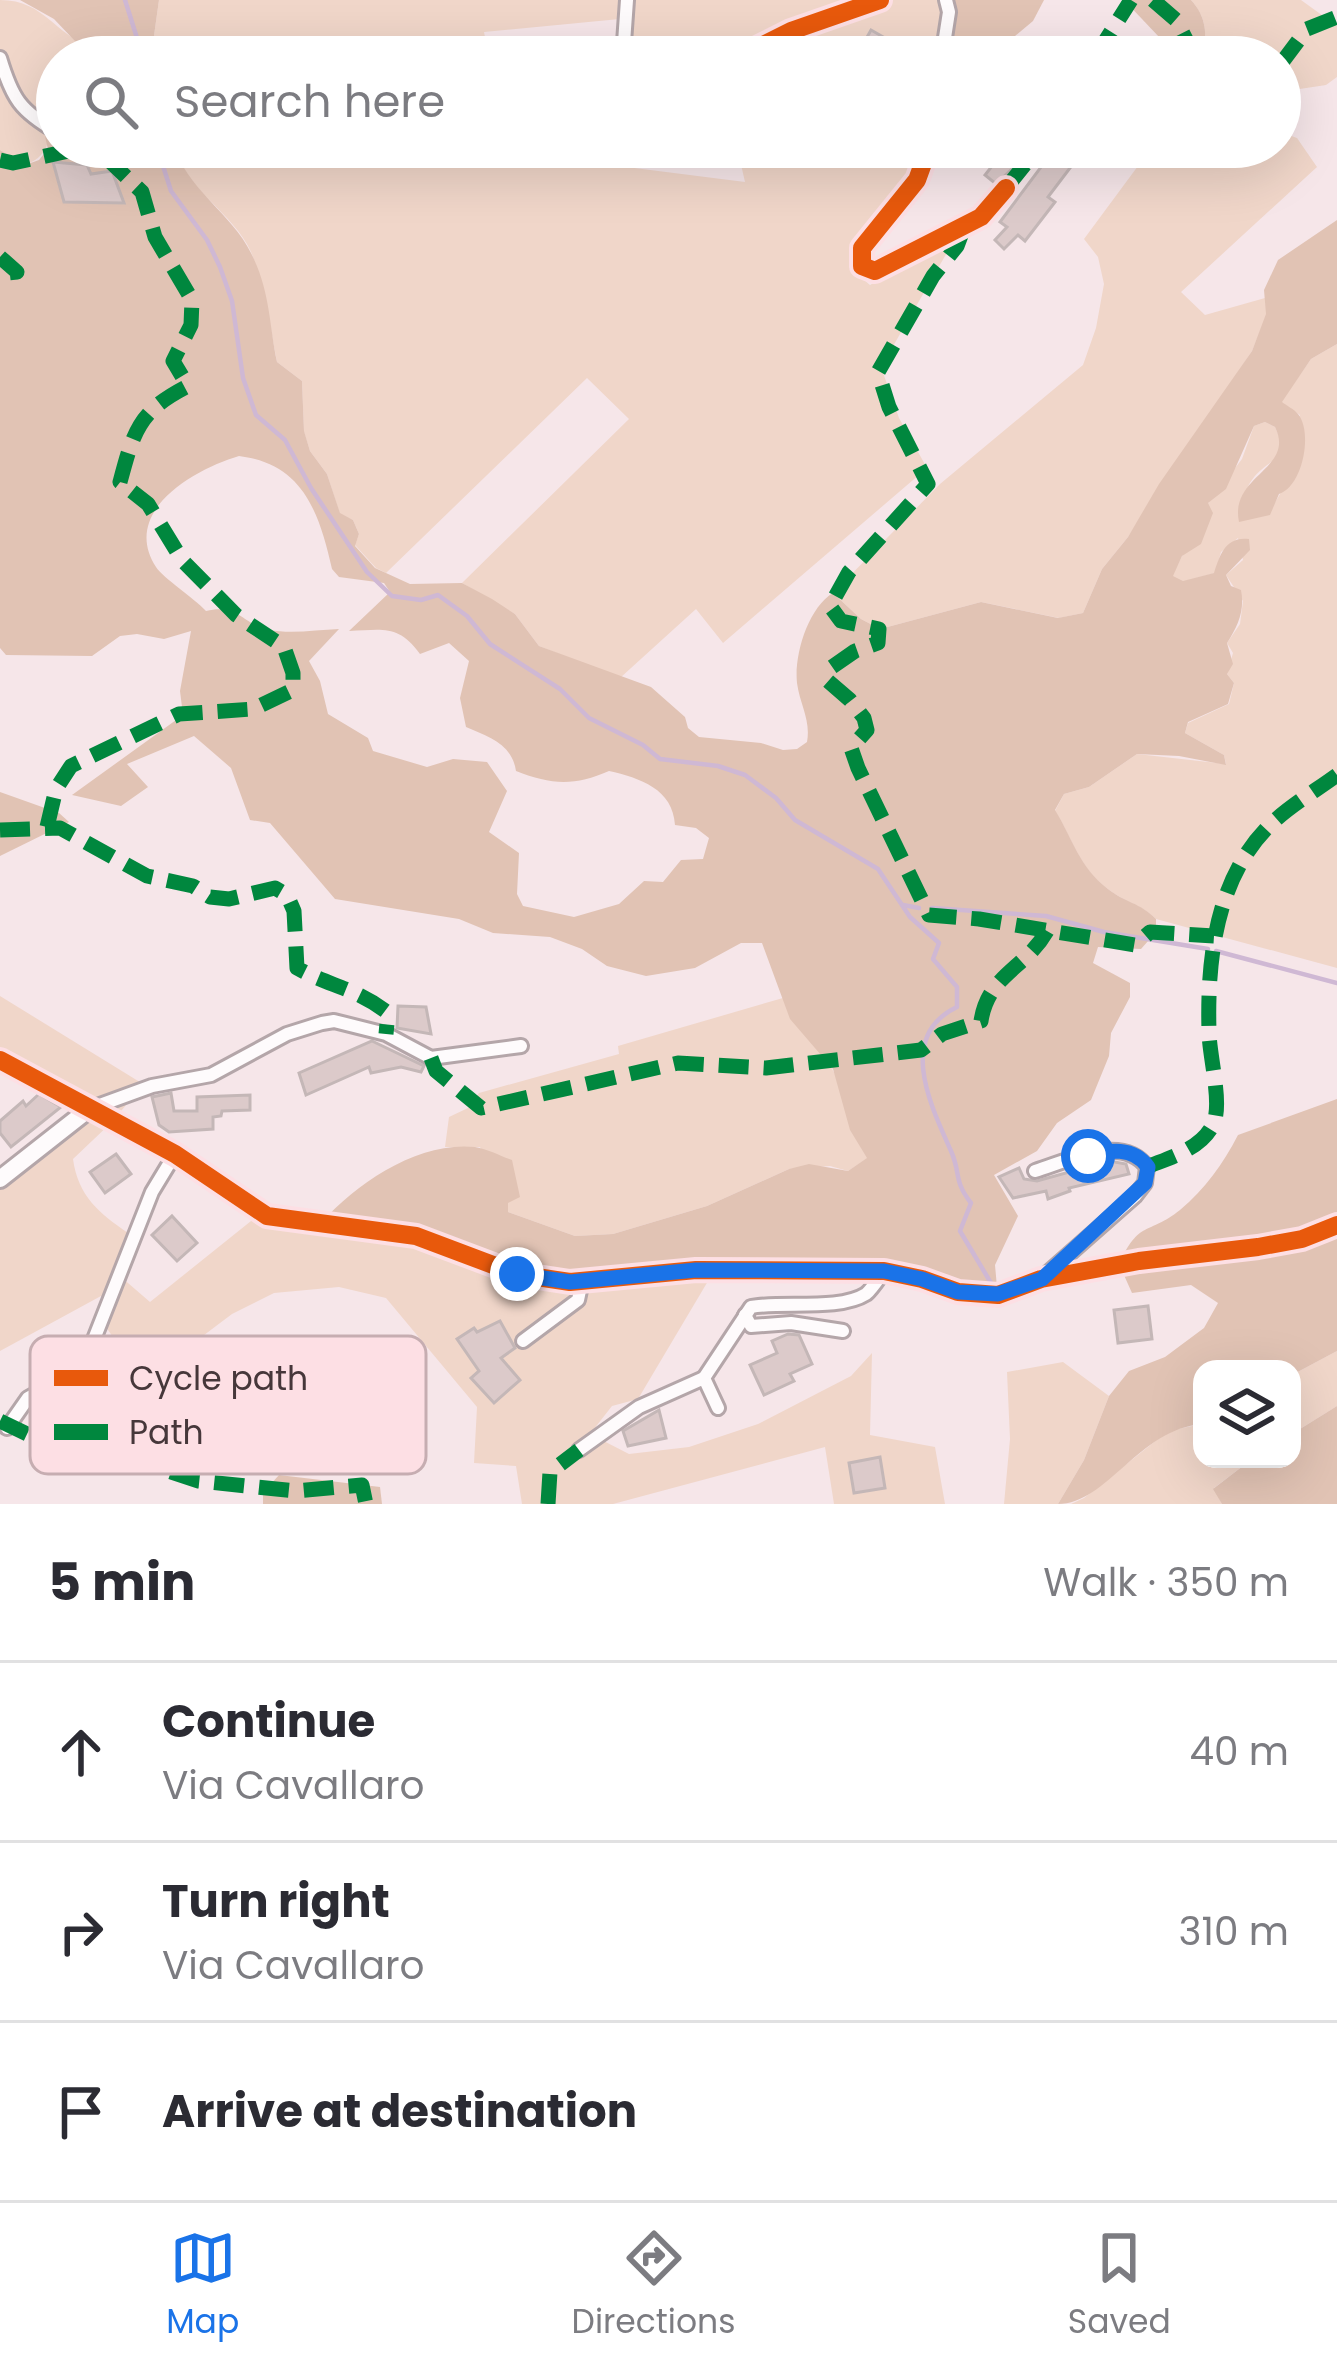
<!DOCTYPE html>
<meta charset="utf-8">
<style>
:root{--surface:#fff;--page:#f2f2f3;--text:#2b2b33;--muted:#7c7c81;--line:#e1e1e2;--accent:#1a73e8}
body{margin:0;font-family:Poppins,sans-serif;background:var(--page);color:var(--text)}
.controls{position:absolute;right:36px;bottom:36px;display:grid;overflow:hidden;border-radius:24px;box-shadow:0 12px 48px #0002}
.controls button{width:108px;height:108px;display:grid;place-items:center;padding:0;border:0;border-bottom:3px solid var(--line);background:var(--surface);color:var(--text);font:60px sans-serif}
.stop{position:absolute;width:36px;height:36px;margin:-27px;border:9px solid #1a73e8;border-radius:50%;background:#fff}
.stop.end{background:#1a73e8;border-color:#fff;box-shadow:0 3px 12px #0008}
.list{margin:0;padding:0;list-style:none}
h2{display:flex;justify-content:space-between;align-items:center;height:156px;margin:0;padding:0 48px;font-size:51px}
h2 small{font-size:39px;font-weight:400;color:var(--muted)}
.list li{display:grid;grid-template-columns:78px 1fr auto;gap:36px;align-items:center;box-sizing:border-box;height:180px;padding:0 48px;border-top:3px solid var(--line)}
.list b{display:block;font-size:45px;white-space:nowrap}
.list p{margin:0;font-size:39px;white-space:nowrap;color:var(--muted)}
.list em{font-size:39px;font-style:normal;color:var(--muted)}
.icon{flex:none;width:66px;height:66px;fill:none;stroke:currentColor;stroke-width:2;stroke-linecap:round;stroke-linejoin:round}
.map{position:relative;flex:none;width:1337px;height:1504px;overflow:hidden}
.search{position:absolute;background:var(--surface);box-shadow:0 12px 48px #0002;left:36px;right:36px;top:36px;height:132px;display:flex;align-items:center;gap:30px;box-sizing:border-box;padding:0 42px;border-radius:66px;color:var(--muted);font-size:45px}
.sheet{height:696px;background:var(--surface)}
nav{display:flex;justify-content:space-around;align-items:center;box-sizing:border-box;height:168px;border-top:3px solid var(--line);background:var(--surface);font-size:33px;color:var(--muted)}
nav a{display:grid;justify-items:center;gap:6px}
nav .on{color:var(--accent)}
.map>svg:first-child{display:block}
.green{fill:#f0d6c9}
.forest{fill:#e1c3b4;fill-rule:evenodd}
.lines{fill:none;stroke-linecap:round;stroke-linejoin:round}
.stream{stroke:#cfb8d4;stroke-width:4.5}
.building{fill:#dccaca;stroke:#c4b7b7;stroke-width:3}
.street-casing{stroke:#b4a6a9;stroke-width:18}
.secondary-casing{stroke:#b4a6a9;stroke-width:22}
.street{stroke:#fefbfc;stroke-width:12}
.secondary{stroke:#fefbfc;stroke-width:16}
.quiet{stroke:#00873e;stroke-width:15;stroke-dasharray:30 15;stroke-linecap:butt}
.cycleway-casing{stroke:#fddfe4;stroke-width:26}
.cycleway{stroke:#e8590c;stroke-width:18}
.route{stroke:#1a73e8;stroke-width:15}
.key{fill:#fddfe4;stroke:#c6adb1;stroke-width:3}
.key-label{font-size:33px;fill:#46373a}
</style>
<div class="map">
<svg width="1337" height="1504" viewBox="0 0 1337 1504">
<rect width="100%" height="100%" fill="#f6e6e9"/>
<g class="green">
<path d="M0,0C46,0 55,37 91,45L100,57H57V106L52,108C49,134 53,155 25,165L0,150Z"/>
<polygon points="159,0 942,0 944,5 936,57 630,57 630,18 484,32 489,57 151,57"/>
<path d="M1191,0H1301L1337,26V77L1326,85L1280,92V57H1202C1208,35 1206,16 1191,0Z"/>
<polygon points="1280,132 1297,138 1317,167 1181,292 1205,315 1265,298 1267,314 1252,351 1128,537 1102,569 1083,613 1059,618 981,602 880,629 861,619 833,593 940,484 1083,365 1096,328 1104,284 1098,257 1084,239 1152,147 1280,147"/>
<path d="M176,147H513L516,153L745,182L737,147H923L908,179L871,223L849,267L870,285L956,237L881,367L899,418L927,468L723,643L696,609L620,678L539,646L515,614L462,583L629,419L587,378L386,573L376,568L355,545L359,534L353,520L340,514L327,474L310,451L304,432L302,381L277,362C270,327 265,285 251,252C234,213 183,188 176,147Z"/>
<path d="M1337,344V968L1156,919C1141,904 1124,902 1108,889C1079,868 1073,839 1055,811L1064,794L1089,787L1137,754L1226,764L1224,755L1185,733L1188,723L1229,704L1234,683L1227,674L1233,653L1227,643L1240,624L1243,601L1226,575L1243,560L1238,538L1221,552L1215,573L1182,582L1172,576L1182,556L1204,533L1208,503L1242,459L1254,426L1265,422L1275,427C1292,461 1266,459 1252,480C1247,486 1246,494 1241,499L1259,515L1274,504L1280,494L1300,415L1281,402L1311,359Z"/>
<path d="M0,996L143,1084L113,1121L73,1159C78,1196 99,1213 128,1233L121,1277L150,1302L256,1217L714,1271L638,1399L612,1406L590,1434L629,1454L689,1447L758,1424L851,1376L872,1353L870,1435L935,1447L945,1504H834L825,1447L613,1504H522L516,1466L474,1463L477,1407L386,1298L339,1287L274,1293L232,1314L143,1381L106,1327L110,1306L101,1296L0,1351V1180L88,1115L0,1062Z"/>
<path d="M783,998C793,1029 816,1043 832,1069C849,1095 845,1127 868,1158L848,1171L830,1166L789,1169L707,1206L613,1234L575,1236L508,1212V1203L480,1147H445L449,1117L468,1108L479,1093L619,1054L618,1046Z"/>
<polygon points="1337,1351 1337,1406 1292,1434 1292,1375"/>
<polygon points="1063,1362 1109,1396 1084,1460 1058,1504 1004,1504 1010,1439 1007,1372"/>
<polygon points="1202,1424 1202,1459 1252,1459 1214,1488 1222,1504 1071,1504 1084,1498 1168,1431"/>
</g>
<g class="forest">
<polygon points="20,0 159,0 151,57 100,57 91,45 75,41 54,19"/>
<polygon points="942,0 1044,0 1033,21 990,57 936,57"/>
<path d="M1124,0H1191C1206,16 1208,35 1202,57H1178Z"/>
<path d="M57,106V147H176C183,185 233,215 251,253C270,290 269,323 277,362L302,381L304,431L310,451L327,474L340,513L353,520L359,534L355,546L375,568L410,584L462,583L492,599L515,614L539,646L651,687L685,717L688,728L699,737L761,743L783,750L797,749L807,742C811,720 800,705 797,683C794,655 808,608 833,593L861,619L880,629L981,602L1058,618L1083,613L1102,569L1128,537L1159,484L1252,351L1266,314L1264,290L1278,260L1337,220V344L1311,359L1282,402C1287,406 1294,409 1298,414C1313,432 1303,486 1279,494L1270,515L1239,522C1229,475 1296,469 1275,427L1265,422L1254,426L1226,489L1208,503L1213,513L1201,544L1182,556L1173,576L1183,581L1214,573C1220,554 1226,536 1249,539L1250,550L1226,575L1231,586L1241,590C1245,610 1238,626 1227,643L1233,664L1227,674L1234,683L1228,704L1188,722L1185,733L1224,755L1226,765L1179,756L1137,754L1089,787L1064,794L1055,810C1073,839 1079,867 1108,889C1124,902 1141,903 1156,919V932L1141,949L1098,947L1093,963L1130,983V997L1111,1033L1109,1056L1091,1100L1057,1123L1037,1151L994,1175L1018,1216L995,1265L998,1298L882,1277H525L465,1254L322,1222C358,1182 419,1141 475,1147C488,1149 500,1156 512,1160L520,1197L508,1203V1212L575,1236L613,1234L707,1206L789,1169L809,1164L848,1171L867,1158L850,1130L833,1069L790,1019L762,943H741L695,968L646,976L607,966L582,949L550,937L493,933L459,919L335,899L270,823L250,820L231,768L194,736L127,764L148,787L121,806L72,795L183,715L180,691L191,631L164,639L137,634L120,636L92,656L6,655L0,648V150L25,165L39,160L48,149C44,133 39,114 57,106ZM239,456C303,464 319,512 332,569L339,577L384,583L390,592L349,631C383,630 398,624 420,654L449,643L469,661L460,698L466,727C489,737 512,744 516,771C551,785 575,786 609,771C640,778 673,789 675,825L696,828L709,838L703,859L681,860L663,882L644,881L619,904L574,917L523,906L517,894L519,853L489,832L507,791L487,762L453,759L427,767L373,751L368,738L328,714L320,681L309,661L339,629C317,630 291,634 269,630C243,625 239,603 206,611C194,598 163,578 156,567C120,511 195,469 239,456Z"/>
<polygon points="0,792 59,813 69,822 0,856"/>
<path d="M1337,1099V1351L1292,1375V1369H1202V1424C1139,1429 1107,1504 1058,1504L1084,1460L1109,1396L1129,1371L1165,1357L1204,1328L1218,1303L1191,1285L1132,1293L1119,1264C1140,1219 1147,1236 1180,1210C1205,1189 1223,1164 1238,1135Z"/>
<polygon points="1337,1406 1337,1504 1222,1504 1213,1489 1252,1459 1292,1459 1292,1434"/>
<polygon points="279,1475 380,1487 382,1504 263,1504 263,1493"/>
</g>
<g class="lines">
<g class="stream">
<polyline points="125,0 143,57"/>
<path d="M157,147L171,191L207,240L220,267L232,301L243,378L256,415L285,440L311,488L367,572L392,596L421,600L438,595L467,616L490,644L560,689L589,718L643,745L660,759L718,766L745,775L776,798L795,820L878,869L910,917L939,943L933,959L957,987V1007C896,1036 931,1106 951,1151C961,1173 953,1180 971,1203L960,1231L991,1283"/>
<polyline points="903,905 919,908"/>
<polyline points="932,908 1046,916 1104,932 1208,949"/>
<polyline points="1216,951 1337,983"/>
</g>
</g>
<g class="building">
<polygon points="871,30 892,42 883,57 856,57"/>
<polygon points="1007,147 1035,147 996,184 985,175"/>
<polygon points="1056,147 1073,147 1062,162 1070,168 1048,197 1055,202 1025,241 1018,235 1004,249 995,240 1007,227 1000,222"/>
<polygon points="53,162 87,165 91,174 112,171 124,203 64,202"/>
<polygon points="398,1006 426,1007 431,1034 397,1028"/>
<polygon points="372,1041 424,1066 421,1072 401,1067 371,1073 369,1067 306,1095 299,1073"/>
<polygon points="171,1093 174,1111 197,1111 197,1097 250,1095 250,1110 222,1111 221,1116 213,1117 213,1129 169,1132 159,1125 152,1097"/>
<polygon points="39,1094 61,1107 11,1147 0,1133 0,1121 23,1101 26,1106"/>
<polygon points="116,1154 131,1174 105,1193 90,1172"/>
<polygon points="1109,1161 1126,1164 1129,1174 1069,1188 1070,1191 1048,1199 1046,1191 1013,1198 999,1177 1019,1168 1024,1179 1037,1181"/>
<polygon points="172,1216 197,1243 177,1261 152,1235"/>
<polygon points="1148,1306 1152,1339 1118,1343 1114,1310"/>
<polygon points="500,1321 515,1348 501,1358 520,1380 494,1403 471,1378 479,1371 457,1339 474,1328 477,1332"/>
<polygon points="788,1334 799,1335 812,1364 790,1374 794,1381 764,1395 750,1365 777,1353 772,1341"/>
<polygon points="659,1410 666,1438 628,1446 623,1431"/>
<polygon points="880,1457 885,1488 854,1493 849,1463"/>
</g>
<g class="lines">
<g class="street-casing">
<g id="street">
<polyline points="623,57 627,0"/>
<polyline points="739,57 791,31 880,0"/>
<polyline points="942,57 949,12 946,0"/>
<path d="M0,58C12,98 20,111 57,132"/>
<polyline points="929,147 917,180 862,248 862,266 875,271 981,217 1006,188"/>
<polyline points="0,1060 89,1109 152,1086 211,1075 287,1034 322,1023 334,1021 386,1034 431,1058 521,1046"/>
<path d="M1035,1171C1068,1161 1122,1133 1147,1167L1145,1183L1135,1196L1042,1278"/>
<polyline points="745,1315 751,1326 791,1323 843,1331"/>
<polyline points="523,1341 578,1300 582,1281"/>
<path d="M718,1408L704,1378L751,1307C783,1301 839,1311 866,1294C872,1289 879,1278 884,1271"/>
<polyline points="7,1428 28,1398 64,1378 87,1357 152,1192 175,1154"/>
<polyline points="579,1450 639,1407 704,1378"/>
</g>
</g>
<g class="secondary-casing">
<polyline id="secondary" points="0,1179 89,1109 175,1154 267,1216 416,1236 517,1274 570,1282 696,1270 884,1271 922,1279 958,1292 998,1295 1041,1279 1139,1261 1258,1247 1302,1239 1337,1225"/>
</g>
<use href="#street" class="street"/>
<use href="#secondary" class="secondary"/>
<g class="quiet">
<polyline points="1153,0 1176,20 1195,57"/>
<polyline points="1095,57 1131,0"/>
<polyline points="1280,65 1307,29 1337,17"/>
<polyline points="0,160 13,163 87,147"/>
<polyline points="1006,188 1039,147"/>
<polyline points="963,230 957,246 933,276 878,372 889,407 928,484 849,572 830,606 841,621 879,629 878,643 855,651 832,667 828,681 850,700 864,718 867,730 851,748 858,768 929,915 979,919 1135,945 1150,932 1214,936"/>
<polyline points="0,257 17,272 0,274"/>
<path d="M47,827L56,789L71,766L179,714L253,709L293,690V673L284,647L236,615L182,560L148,504L120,482C134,430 139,411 188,386L173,361L191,325L192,300L155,237L142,192L95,147"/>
<path d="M0,830L60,828L147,876L193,886L210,897L229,899L275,888L287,895L294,911L297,968C329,986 356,988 388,1013L386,1034"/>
<path d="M431,1058L436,1071L481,1108L678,1063L766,1068L921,1050L942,1034L981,1021C988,975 1025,969 1047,931"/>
<path d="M1147,1167C1171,1157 1204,1148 1214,1122C1222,1101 1209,1055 1209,1031C1207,959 1216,877 1271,824C1290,806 1315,791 1337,775"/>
<polyline points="0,1421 44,1442 90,1445 198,1481 296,1491 362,1485 366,1504"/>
<polyline points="548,1504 550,1472 579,1450"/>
</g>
<g class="cycleway-casing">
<g id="cycleway">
<polyline points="739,57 791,31 880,0"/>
<polyline points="929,147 917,180 862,248 862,266 875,271 981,217 1006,188"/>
<polyline points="0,1060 175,1154 267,1216 416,1236 517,1274 570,1282 696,1270 884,1271 922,1279 958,1292 998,1295 1041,1279 1139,1261 1258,1247 1302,1239 1337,1225"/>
</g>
</g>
<use href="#cycleway" class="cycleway"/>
</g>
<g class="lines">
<path class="route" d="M517,1274L570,1282L696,1270L884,1271L922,1279L958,1292L998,1294L1042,1279L1145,1183L1148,1167C1133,1146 1109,1150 1088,1156"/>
</g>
<rect x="30" y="1336" width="396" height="138" rx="18" class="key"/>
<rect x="54" y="1370" width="54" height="16" fill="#e8590c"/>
<rect x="54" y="1424" width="54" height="16" fill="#00873e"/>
<g class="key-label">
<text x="129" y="1390">Cycle path</text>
<text x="129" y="1444">Path</text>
</g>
</svg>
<div class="controls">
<button><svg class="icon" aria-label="layers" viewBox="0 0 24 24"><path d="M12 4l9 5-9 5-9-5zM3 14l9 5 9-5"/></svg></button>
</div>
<div class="stop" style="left:1088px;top:1156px"></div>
<div class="stop end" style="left:517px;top:1274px"></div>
<div class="search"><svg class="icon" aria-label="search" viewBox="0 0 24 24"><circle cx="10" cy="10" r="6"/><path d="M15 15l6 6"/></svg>Search here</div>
</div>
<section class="sheet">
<h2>5 min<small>Walk · 350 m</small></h2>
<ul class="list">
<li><svg class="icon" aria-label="ahead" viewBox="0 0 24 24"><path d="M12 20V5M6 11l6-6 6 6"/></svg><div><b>Continue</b><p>Via Cavallaro</p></div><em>40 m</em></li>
<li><svg class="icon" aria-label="right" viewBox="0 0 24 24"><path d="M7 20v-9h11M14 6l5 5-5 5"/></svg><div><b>Turn right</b><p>Via Cavallaro</p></div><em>310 m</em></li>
<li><svg class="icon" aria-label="arrive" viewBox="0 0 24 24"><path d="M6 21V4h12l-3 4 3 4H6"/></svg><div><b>Arrive at destination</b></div></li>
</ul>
</section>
<nav>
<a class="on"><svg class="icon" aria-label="map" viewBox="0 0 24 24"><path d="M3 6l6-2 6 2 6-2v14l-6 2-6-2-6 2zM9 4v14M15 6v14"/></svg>Map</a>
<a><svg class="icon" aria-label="directions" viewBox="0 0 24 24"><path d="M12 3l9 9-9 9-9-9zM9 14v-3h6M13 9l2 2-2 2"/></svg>Directions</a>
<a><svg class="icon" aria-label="saved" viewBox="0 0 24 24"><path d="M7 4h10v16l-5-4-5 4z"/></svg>Saved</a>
</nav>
